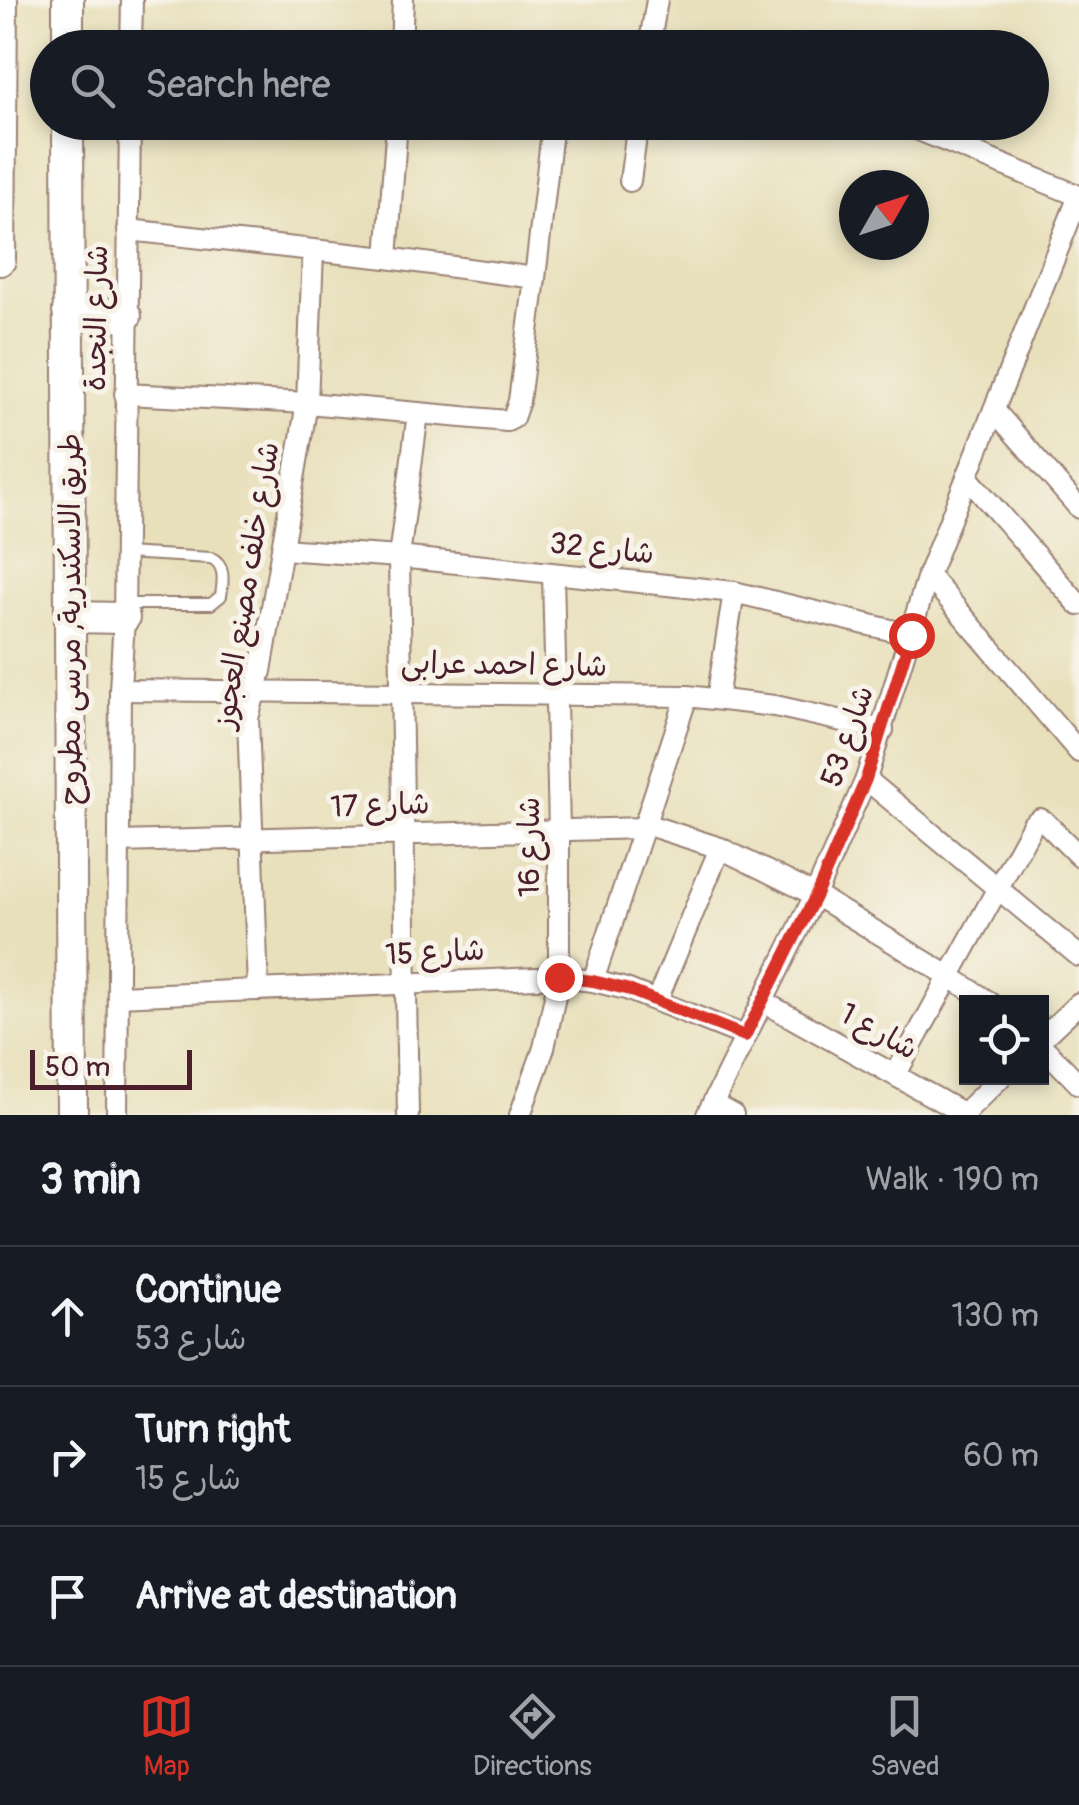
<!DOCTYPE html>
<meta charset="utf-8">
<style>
:root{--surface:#171b24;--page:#242831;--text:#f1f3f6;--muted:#9ea1a6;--line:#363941;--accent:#d93025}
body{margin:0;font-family:Pangolin,"Playpen Sans Arabic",sans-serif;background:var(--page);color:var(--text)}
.controls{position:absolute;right:30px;bottom:30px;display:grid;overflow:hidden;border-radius:0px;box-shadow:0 5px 15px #0003}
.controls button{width:90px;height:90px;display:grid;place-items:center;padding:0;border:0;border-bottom:2px solid var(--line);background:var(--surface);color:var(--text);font:50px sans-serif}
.compass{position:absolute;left:839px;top:170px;width:90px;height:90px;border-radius:50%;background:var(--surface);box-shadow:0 5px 15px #0003;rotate:51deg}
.scale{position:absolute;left:30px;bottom:25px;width:162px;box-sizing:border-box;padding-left:10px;border:5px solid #4a1f2b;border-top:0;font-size:28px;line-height:35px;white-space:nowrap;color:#4a1f2b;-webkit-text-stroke:8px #f7f3e8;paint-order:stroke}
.stop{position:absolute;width:30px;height:30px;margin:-22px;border:8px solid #d93025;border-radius:50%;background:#fff}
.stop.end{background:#d93025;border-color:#fff;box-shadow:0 2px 10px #0008}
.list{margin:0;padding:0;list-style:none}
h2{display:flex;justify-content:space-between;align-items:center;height:130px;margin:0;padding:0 40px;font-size:42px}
h2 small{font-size:32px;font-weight:400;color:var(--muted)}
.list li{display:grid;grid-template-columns:65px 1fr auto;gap:30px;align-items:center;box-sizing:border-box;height:140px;padding:0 40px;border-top:2px solid var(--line)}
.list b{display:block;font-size:38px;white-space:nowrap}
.list p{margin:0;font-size:32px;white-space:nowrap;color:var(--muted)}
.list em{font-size:32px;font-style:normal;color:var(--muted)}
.icon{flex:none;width:55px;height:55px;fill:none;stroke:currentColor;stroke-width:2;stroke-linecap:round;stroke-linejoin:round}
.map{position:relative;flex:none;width:1079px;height:1115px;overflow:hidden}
.search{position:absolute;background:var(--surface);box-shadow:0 5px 15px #0003;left:30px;right:30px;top:30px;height:110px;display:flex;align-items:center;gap:25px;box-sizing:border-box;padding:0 35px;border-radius:55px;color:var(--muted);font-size:38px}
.sheet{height:550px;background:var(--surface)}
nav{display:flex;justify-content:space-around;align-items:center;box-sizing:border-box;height:140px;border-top:2px solid var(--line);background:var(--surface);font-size:28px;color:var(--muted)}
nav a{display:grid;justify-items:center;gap:5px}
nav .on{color:var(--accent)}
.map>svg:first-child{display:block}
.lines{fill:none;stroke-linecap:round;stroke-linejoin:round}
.lane-casing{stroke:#998073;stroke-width:14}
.street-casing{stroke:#998073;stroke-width:24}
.primary-casing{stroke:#998073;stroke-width:34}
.lane{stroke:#fff;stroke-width:10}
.street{stroke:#fff;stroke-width:20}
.primary{stroke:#fff;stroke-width:30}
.route{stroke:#d93025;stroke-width:12}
.labels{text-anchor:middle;stroke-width:10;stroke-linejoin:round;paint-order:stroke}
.street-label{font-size:30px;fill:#4a1f2b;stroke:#f7f3e8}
</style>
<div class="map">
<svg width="1079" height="1115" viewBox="0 0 1079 1115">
<rect width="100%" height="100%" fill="#f7f3e8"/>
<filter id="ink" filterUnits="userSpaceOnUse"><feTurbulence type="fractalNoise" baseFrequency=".01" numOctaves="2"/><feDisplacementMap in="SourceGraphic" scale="20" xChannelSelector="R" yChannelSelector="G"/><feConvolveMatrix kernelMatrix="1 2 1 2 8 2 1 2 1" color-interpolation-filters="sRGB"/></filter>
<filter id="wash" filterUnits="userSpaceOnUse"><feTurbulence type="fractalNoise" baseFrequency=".0048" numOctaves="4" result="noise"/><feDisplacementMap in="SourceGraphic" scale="40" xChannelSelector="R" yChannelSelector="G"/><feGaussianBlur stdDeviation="2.25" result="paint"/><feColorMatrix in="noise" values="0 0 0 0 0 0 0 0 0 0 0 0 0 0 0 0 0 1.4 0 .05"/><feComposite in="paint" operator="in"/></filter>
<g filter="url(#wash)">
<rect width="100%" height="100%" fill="#e8e0bb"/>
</g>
<g filter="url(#ink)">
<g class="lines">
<g class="lane-casing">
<path id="lane" d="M124,553L211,558C226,564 223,582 221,596L211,604H125"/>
</g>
<g class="street-casing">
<g id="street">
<polyline points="131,48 132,0"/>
<polyline points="401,48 403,0"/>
<polyline points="649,48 657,0"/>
<polyline points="899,122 1079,196"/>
<polyline points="630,181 638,122"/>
<polyline points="128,230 387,258 535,278 553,122"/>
<polyline points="387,258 397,122"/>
<polyline points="125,394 307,403 507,421 513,418 519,401 535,278"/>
<polyline points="994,410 1079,508"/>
<polyline points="967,477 1079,605"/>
<polyline points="282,549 399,557 734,592 911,635"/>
<polyline points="928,575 1079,752"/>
<polyline points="120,690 687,696 775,706 883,730"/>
<polyline points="717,699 734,592"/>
<polyline points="866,779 1079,956"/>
<polyline points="645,824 720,848 815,895 949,976 989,1002"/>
<polyline points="119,842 643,828"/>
<polyline points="593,981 687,696"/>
<polyline points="258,990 248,718 261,671 307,403 313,251"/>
<polyline points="118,996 559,977 593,981 626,989 745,1036"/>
<polyline points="657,1000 720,848"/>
<polyline points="762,1001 966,1115"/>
<polyline points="1042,1038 1079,1003"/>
<polyline points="1042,1046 1079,1084"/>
<polyline points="896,1074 1033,824 1040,819 1044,821 1079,856"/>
<polyline points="713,1104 733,1115"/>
<polyline points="964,1113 1000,1078"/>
<polyline points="117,1115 120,690 124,618 130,122"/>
<polyline points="408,1115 399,557 418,413"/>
<polyline points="520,1115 544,1048 559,977 559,830 553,574"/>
<polyline points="707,1115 815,895 866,779 928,575 1079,196"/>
</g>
</g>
<g class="primary-casing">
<g id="primary">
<polyline points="68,48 68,0"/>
<polyline points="68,122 72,1115"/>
<polyline points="0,260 2,0"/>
<polyline points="68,311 126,316"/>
<polyline points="71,617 124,618"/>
</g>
</g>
<use href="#lane" class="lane"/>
<use href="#street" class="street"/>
<use href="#primary" class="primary"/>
</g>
</g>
<g class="lines" filter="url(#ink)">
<polyline class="route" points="559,977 593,981 626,989 745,1036 816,895 866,779 911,635"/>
</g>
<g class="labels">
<g class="street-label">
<text transform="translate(96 318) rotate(-89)" y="10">شارع النجدة</text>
<text transform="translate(602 548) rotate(6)" y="10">شارع 32</text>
<text transform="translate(246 585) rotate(-81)" y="10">شارع خلف مصنع العجوز</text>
<text transform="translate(70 619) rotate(-90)" y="10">طريق الاسكندرية, مرسى مطروح</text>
<text transform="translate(504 664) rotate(1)" y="10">شارع احمد عرابى</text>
<text transform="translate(847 736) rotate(-71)" y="10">شارع 53</text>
<text transform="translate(380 805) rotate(-2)" y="10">شارع 17</text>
<text transform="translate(529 847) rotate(-90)" y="10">شارع 16</text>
<text transform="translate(435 952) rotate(-3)" y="10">شارع 15</text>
<text transform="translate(879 1031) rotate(29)" y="10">شارع 1</text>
</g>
</g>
</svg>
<div class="controls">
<button><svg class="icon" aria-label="locate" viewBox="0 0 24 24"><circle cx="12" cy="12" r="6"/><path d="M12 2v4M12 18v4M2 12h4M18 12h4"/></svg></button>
</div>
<svg class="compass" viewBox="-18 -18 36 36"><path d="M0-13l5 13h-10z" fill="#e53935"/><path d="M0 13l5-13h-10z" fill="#9ea1a6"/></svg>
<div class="scale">50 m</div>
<div class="stop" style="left:911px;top:635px"></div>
<div class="stop end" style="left:559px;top:977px"></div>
<div class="search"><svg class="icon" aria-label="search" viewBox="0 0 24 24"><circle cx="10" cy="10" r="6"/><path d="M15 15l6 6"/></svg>Search here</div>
</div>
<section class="sheet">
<h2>3 min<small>Walk · 190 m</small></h2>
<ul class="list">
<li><svg class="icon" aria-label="ahead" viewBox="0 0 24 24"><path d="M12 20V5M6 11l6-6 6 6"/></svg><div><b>Continue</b><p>شارع 53</p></div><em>130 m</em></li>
<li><svg class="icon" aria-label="right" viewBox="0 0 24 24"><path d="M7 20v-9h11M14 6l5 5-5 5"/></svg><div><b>Turn right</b><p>شارع 15</p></div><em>60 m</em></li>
<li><svg class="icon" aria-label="arrive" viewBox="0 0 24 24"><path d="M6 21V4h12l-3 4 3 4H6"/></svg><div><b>Arrive at destination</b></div></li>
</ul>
</section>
<nav>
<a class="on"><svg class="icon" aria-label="map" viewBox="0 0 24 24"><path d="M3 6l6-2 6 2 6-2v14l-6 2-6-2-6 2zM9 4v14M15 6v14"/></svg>Map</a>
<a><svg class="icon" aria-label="directions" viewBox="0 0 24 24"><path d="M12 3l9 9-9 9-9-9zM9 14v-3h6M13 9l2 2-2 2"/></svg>Directions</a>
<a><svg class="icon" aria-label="saved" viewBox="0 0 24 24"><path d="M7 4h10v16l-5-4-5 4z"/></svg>Saved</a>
</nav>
